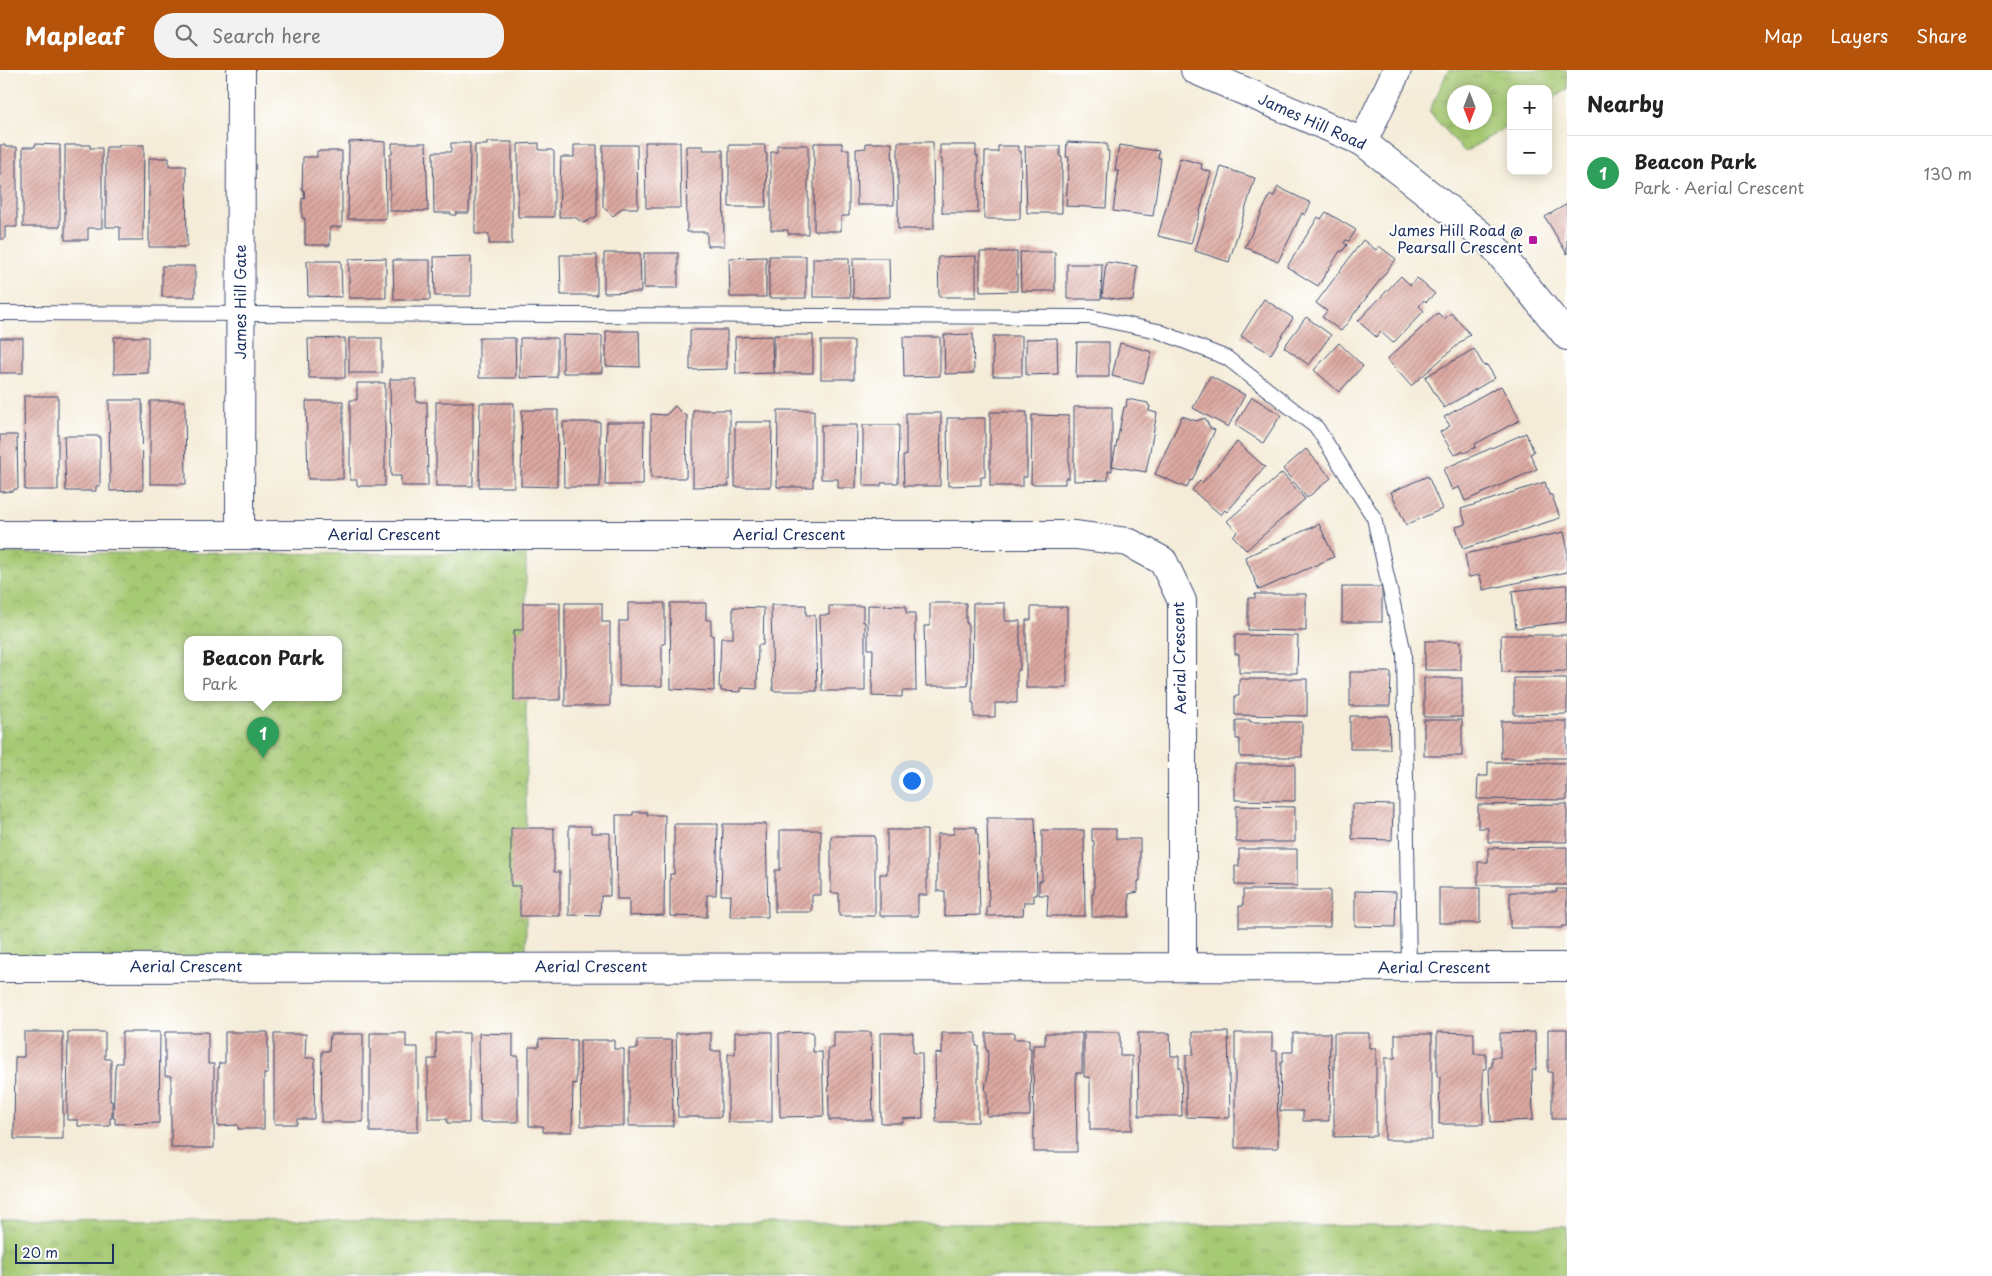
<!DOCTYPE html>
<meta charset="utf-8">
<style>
:root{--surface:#fff;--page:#f2f2f2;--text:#222;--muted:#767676;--line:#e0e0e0;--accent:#b45309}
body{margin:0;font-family:"Playpen Sans",sans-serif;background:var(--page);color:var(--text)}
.controls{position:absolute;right:15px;top:15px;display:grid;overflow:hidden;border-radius:10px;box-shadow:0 2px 12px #0003}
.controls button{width:45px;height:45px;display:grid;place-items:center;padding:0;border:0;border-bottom:1px solid var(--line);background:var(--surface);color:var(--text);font:25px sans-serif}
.compass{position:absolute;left:1447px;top:15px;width:45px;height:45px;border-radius:50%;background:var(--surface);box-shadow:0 2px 12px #0003;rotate:180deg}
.scale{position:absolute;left:15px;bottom:12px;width:99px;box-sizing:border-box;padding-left:5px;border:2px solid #1b2f5e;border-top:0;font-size:14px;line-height:18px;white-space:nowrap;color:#1b2f5e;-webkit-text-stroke:4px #fff;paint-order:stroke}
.you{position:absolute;left:911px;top:710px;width:18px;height:18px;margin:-12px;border:4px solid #fff;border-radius:50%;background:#1a73e8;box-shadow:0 0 0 8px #1a73e833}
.badge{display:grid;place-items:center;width:32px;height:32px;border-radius:50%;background:var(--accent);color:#fff;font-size:16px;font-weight:700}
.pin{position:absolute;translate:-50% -41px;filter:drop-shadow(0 1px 2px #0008)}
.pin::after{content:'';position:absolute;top:26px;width:18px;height:15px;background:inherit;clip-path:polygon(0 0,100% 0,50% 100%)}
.popup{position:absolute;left:184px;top:566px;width:158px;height:65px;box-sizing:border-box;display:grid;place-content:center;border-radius:10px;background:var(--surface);filter:drop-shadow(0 1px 4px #0005);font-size:16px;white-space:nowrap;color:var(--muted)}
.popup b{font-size:19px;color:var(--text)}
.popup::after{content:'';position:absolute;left:50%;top:100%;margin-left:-10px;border:10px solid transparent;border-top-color:var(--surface)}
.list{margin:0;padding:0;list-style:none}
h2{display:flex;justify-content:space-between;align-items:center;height:65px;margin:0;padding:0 20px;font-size:21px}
h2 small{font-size:16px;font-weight:400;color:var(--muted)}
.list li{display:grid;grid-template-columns:32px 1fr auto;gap:15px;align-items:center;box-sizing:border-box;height:75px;padding:0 20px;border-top:1px solid var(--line)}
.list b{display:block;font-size:19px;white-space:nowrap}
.list p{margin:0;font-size:16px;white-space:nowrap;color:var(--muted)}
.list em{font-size:16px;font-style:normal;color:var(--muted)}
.icon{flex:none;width:28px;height:28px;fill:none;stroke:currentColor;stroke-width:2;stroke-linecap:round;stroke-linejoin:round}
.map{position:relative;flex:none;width:1567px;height:1206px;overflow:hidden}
header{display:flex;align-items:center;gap:30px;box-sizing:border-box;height:70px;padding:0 25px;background:var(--accent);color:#fff}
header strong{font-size:24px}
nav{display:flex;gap:28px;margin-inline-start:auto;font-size:18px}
.search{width:350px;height:45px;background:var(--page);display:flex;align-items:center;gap:12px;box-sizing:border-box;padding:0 18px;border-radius:20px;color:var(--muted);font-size:19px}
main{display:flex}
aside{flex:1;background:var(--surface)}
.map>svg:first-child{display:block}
.grass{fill:url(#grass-tufts);stroke:#607c68;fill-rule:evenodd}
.park{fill:url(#park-crowns);stroke:#607c68;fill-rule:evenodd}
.building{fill:url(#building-hatch)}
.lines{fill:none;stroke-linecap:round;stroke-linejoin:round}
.service-casing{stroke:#3c4b70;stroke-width:16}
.minor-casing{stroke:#3c4b70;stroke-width:30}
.tertiary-casing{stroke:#3c4b70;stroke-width:30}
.service{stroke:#fff;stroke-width:14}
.minor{stroke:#fff;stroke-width:28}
.tertiary{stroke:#fff;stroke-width:28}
.poi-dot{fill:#b5179e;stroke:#fff;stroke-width:2}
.labels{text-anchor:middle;stroke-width:4;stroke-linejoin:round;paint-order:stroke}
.street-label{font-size:15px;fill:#1b2f5e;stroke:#fff}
.poi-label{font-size:15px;fill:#1b2f5e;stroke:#fff;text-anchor:end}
</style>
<header>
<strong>Mapleaf</strong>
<div class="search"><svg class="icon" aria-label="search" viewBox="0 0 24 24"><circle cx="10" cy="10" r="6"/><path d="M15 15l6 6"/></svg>Search here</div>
<nav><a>Map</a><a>Layers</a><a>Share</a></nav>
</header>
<main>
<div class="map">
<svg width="1567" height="1206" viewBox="0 0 1567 1206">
<defs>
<pattern id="grass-tufts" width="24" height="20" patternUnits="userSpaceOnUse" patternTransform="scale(1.25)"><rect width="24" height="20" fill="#a6c973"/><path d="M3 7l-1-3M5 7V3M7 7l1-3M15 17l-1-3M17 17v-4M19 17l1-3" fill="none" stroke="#86a462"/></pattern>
<pattern id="park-crowns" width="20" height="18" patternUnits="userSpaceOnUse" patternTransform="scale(1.25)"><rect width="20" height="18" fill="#a6c973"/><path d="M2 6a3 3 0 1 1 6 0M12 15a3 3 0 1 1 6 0" fill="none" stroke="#86a462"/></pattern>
<pattern id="building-hatch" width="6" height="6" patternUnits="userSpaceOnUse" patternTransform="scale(1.25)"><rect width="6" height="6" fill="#dda9a1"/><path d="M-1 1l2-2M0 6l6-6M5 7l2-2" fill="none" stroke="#b28a86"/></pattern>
</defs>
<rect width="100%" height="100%" fill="#fff"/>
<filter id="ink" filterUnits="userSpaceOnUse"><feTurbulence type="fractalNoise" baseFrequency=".02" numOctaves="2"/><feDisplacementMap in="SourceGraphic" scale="10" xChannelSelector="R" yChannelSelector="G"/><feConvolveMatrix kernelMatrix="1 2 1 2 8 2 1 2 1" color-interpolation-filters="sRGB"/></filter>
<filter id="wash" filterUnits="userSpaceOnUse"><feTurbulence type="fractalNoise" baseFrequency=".0096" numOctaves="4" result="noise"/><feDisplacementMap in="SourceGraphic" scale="20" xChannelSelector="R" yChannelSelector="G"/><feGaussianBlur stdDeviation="1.12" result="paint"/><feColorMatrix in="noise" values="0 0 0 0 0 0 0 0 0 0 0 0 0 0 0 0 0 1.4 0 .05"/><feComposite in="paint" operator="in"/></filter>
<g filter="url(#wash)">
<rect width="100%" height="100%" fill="#f4ecd8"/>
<g class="grass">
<path d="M1448,0H1567V20L1548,31V19H1511V54L1465,82L1429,42ZM1484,22V52H1454V22Z"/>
<polygon points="0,1149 1567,1157 1567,1206 0,1206"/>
</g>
<path class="park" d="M0,483L526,484V894L0,893ZM188,569H338V627H188Z"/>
<g id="blocks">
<g class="building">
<polygon points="373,71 385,72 386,146 385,149 348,149 349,72"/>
<polygon points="487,72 512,72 512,174 489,174 489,164 475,164 475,75 487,75"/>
<polygon points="645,72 680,72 681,138 646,138"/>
<polygon points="898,72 933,72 934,159 898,159"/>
<polygon points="1067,72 1107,74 1107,81 1109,81 1106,138 1066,136 1069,87 1066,87"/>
<polygon points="392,73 426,73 428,141 390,141 390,84 392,84"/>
<polygon points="451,73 470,73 469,143 456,143 456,145 451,145 451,143 434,143 433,82 451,82"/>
<polygon points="539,73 539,80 552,80 554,82 554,147 518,147 518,74"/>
<polygon points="814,73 842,73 842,79 849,79 849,146 841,146 841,161 814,161"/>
<polygon points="866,73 892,73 894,135 857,135 856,79 866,78"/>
<polygon points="35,74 60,75 60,157 23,157 23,77 35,77"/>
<polygon points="0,75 5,75 5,77 17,77 17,157 5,157 5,169 0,169"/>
<polygon points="65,75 90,75 90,78 102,78 102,158 88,158 88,170 65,170"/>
<polygon points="119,75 144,75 143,170 120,170 120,157 106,157 106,77 119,77"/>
<polygon points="574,75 597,75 597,146 584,153 574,147 559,147 561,87 574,87"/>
<polygon points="603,75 637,75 638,138 622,138 613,146 603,137"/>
<polygon points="729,75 765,75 765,83 767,84 766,137 729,137"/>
<polygon points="777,75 808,75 808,164 788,164 788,160 771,160 771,82 777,82"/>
<polygon points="940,75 976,75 976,86 978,86 978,143 942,143 942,89 940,89"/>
<polygon points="1119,75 1159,81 1158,88 1161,88 1153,146 1113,141 1119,101 1115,101"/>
<polygon points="686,76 703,76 703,80 723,80 724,176 707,176 707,162 687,162"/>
<polygon points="998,76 1018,76 1018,81 1021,81 1020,149 984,149 985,82 998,82"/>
<polygon points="1025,76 1060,76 1060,87 1062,87 1062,143 1027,143"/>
<polygon points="317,81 342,81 342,157 330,157 330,175 305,175 305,148 302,148 302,128 305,129 304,120 302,120 303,87 317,87"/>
<polygon points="149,88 169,88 169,96 186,96 187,177 149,177"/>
<polygon points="1180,88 1202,94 1201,99 1211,102 1191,174 1158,166"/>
<polygon points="1221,97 1255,108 1229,192 1195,181"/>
<polygon points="1278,117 1311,133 1305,145 1302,143 1278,192 1245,177 1270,125 1274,126"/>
<polygon points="1567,134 1567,184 1545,147"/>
<polygon points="1326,142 1356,160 1349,171 1346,170 1344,173 1347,175 1342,182 1340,181 1318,216 1287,197 1318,147 1321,149"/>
<polygon points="1363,170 1376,180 1379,176 1396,189 1341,261 1322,247 1327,241 1316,233"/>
<polygon points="980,182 1017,182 1017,221 980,222"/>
<polygon points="1020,182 1055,182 1055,221 1021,221"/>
<polygon points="604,183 640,183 641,222 604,223"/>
<rect x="644" y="183" width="34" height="35"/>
<polygon points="560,185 597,185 597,225 561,225"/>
<polygon points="471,186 471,226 435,226 434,187"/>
<rect x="769" y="186" width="37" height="42"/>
<polygon points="976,186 976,227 939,227 938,187"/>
<polygon points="766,187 766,227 730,227 729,188"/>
<polygon points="386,188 386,228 349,228 349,189"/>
<polygon points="813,188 849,188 850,227 813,227"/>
<polygon points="853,188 889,188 890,227 853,228"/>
<polygon points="393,190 430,190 430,230 394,230"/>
<polygon points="307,191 341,191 342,227 308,226"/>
<polygon points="1106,192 1137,196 1133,231 1102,227"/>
<polygon points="1067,194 1102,194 1101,229 1067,229"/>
<rect x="162" y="196" width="33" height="31"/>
<polygon points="1401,206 1410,215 1417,208 1435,224 1426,232 1424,230 1419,236 1424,241 1393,273 1381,262 1376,267 1358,251"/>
<polygon points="1264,229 1293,248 1271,284 1241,266"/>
<polygon points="1438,243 1444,249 1451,243 1470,264 1411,316 1387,289"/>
<polygon points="1306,247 1331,265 1309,295 1284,277"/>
<polygon points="690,260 727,260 727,299 690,300"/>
<polygon points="606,261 639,261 640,297 606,296"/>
<polygon points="973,264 974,303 945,304 944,265"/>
<polygon points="563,265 602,266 602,303 563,303"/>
<rect x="774" y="265" width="39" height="38"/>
<polygon points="772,266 773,303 736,304 735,267"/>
<rect x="993" y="266" width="29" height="40"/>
<polygon points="114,267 148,267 148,303 114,304"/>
<polygon points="903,267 940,267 940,306 904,307"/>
<rect x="0" y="268" width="23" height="35"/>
<polygon points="345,268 345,308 309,308 308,269"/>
<rect x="349" y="268" width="33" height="35"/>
<polygon points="479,268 515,268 516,308 479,308"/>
<polygon points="520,268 557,268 557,307 520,308"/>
<polygon points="1057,268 1058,304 1026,305 1026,269"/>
<rect x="821" y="271" width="33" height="38"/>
<polygon points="1077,272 1109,272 1109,307 1076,307"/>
<polygon points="1120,273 1152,282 1143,314 1112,306"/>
<polygon points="1339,273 1363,296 1339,322 1314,300"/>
<polygon points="1474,279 1484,296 1487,295 1495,308 1444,338 1425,307"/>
<polygon points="1210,306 1245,325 1228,357 1193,338"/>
<polygon points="390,309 416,309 416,332 427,332 428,416 401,416 401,406 391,406"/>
<polygon points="357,313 385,313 385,416 357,416 357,410 350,410 350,330 357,330"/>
<polygon points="1501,316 1520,350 1475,374 1476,377 1464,383 1462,381 1454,385 1440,362 1450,356 1444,347 1492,320 1492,321"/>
<polygon points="24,326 58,326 58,420 25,420"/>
<polygon points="1252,327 1281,345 1263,373 1235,355"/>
<polygon points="1127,329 1148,333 1148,335 1150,336 1149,341 1157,343 1146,402 1112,396 1124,337 1126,337"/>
<polygon points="109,330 142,330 143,420 110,421"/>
<polygon points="150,331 185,331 186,414 150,414"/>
<polygon points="306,331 343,331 343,409 308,409"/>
<rect x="436" y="332" width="37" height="84"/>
<polygon points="480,333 514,333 514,417 479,417"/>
<polygon points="675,336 684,345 687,345 686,408 651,408 651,344 666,345"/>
<polygon points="1074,337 1112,337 1112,401 1108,401 1108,410 1074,411"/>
<polygon points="522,340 558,340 557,417 521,416"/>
<polygon points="693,340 730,340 730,409 728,409 729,416 693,417"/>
<polygon points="778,340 814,340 814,409 813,409 813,417 777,417"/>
<polygon points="990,342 1027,342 1027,407 1023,407 1023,416 990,416"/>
<polygon points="906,343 941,343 940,416 904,416 903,386 906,386"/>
<polygon points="1032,345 1069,346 1069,408 1065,408 1065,414 1031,414"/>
<polygon points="1182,346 1196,351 1205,348 1210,358 1215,360 1192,411 1190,410 1187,418 1155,404"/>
<polygon points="947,348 985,348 985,407 981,407 981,415 948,416"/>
<polygon points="563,352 600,352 600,417 564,417"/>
<polygon points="607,352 644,352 643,415 605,415"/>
<polygon points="735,352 772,352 771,417 735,417"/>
<polygon points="821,355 857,355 856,418 838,418 838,409 821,409"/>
<polygon points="863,355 899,355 898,413 881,413 881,416 863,416"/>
<polygon points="1526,363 1534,382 1530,384 1537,399 1465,431 1459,417 1452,420 1443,399"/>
<polygon points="0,365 17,365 18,419 14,419 14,421 0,422"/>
<polygon points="64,366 100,366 100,416 96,416 96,421 66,421"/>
<polygon points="1237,372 1265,397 1227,442 1225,440 1221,445 1192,420 1200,411 1202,413"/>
<polygon points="1306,379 1331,408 1307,428 1283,399"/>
<polygon points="1282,403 1305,429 1246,480 1233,466 1237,462 1227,451"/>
<polygon points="1428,406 1442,439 1406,455 1391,422"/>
<polygon points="1545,412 1549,425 1552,425 1560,448 1463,479 1456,457 1466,454 1461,439"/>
<polygon points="1319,454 1334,487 1259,520 1245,487"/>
<polygon points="1564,462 1567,476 1567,502 1483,520 1480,505 1469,507 1465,484"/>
<polygon points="1563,515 1567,515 1566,552 1516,558 1512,521"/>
<rect x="1342" y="517" width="40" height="35"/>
<polygon points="1255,524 1306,524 1306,561 1248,560 1248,528 1255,528"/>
<polygon points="523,533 560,533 560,630 514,630 514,560 523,560"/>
<polygon points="565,533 602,533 602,552 610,552 610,636 565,636"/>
<polygon points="628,533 665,533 665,574 662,574 662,616 619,616 619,551 628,551"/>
<polygon points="670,533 706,533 706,550 711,550 711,565 713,565 714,621 671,619"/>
<polygon points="930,533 966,533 966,553 968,553 968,616 926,616 924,556 930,556"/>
<polygon points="973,533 1005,533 1005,551 1020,551 1020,600 1017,600 1017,633 995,633 995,647 974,647 974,633 972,633"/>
<polygon points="771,535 806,535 806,545 815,545 817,621 773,621"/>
<polygon points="868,535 906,536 906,543 915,543 916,621 902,621 902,627 872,626 873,579 868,579"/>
<polygon points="829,536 863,536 863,552 865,552 865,621 822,621 820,545 829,545"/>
<polygon points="733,537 764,538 763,575 758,575 757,619 741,618 741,622 721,621 721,617 719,617 721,568 733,568"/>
<polygon points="1031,537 1067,537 1067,618 1026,618 1026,550 1031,550"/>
<polygon points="1235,565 1298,566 1297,603 1239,603 1239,584 1235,584"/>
<polygon points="1501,565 1567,565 1567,601 1502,602"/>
<rect x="1425" y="571" width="36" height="29"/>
<polygon points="1350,602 1391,602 1390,636 1350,636"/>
<rect x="1424" y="608" width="38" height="39"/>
<polygon points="1514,608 1567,608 1567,644 1514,645"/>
<polygon points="1239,609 1307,609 1307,646 1235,645 1235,626 1239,626"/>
<polygon points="1350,646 1389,646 1390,679 1350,679"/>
<polygon points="1236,650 1250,650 1250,652 1302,652 1302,687 1240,687 1240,669 1236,669"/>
<rect x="1424" y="650" width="38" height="36"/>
<rect x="1501" y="651" width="66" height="37"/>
<polygon points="1488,692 1567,693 1567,730 1477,729 1478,706 1488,706"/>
<polygon points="1235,694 1295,694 1295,731 1235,730"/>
<polygon points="1352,734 1393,735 1392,770 1352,769"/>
<polygon points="1567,734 1567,772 1488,772 1488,758 1478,758 1478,735"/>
<polygon points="1236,736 1295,737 1295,772 1236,772"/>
<polygon points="633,742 647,742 647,745 665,745 664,845 629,846 629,829 617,829 616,745 633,745"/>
<polygon points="987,748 1035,748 1037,825 1034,825 1034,832 1024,832 1023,845 987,846 987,837 989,837"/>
<polygon points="674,754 718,754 716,825 707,825 707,847 670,846 670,804 674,804"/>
<polygon points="723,754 766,754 768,847 730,847 731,825 721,825"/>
<polygon points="569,756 591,756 591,763 610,763 610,826 601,826 600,846 569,845"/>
<polygon points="954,757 976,757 977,764 978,764 980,845 945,846 945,821 937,821 937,764 954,764"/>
<polygon points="511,758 554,758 554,802 560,802 560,846 520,846 520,816 511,816"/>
<polygon points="1092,759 1116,759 1116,769 1140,769 1140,811 1138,811 1138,822 1129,824 1129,847 1092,847 1092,824 1094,824 1094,771 1092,771"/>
<polygon points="780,760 821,760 821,825 812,825 812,842 775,842 775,800 780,800"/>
<polygon points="887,760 927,760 927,825 918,825 918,846 880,846 880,804 887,804"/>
<polygon points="1042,760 1084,760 1085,846 1047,846 1048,825 1039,825 1039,811 1042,811"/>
<polygon points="831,766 875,766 875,846 839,846 839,823 831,823"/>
<polygon points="1567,777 1567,815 1478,815 1478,792 1488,792 1488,778"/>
<polygon points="1239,779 1297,779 1297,816 1235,815 1235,796 1239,796"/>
<rect x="1439" y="818" width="41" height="35"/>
<polygon points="1556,819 1567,819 1567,856 1562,856 1562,858 1510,858 1510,822 1557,822"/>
<polygon points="1243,820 1330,820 1330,857 1239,857 1239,836 1243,836"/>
<polygon points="1355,821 1396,822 1395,857 1355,856"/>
<polygon points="1548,959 1567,959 1567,1049 1552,1049 1552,1002 1548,1002"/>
<polygon points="24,962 63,962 63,1069 14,1069 15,987 24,987"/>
<polygon points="68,962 105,962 105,989 111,989 111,1000 110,1000 110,1031 112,1031 112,1048 110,1048 110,1056 78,1056 78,1050 67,1050"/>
<polygon points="122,962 160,962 159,1053 115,1054 115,1048 113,1048 115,1000 116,993 122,993"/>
<polygon points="165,962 208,962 208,994 214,994 214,1078 171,1078 171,1006 165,1006"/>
<polygon points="225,962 268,962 268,1004 264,1004 264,1059 238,1059 238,1055 218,1056 218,1001 219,993 225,993"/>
<polygon points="735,962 772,962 772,1052 728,1052 728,984 735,984"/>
<polygon points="813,962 813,982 822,982 824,1046 780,1047 779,963"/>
<polygon points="834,962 871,962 873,1050 829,1050 828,978 834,978"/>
<polygon points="1084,962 1120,962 1120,986 1132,986 1132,1060 1090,1060 1090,1007 1084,1007"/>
<polygon points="1193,962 1228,962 1230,1047 1228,1048 1186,1047 1186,985 1193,985"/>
<polygon points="1437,962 1474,963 1474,984 1486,984 1486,999 1483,999 1483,1054 1439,1054 1440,1007 1437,1006"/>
<polygon points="1535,962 1536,1000 1532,1000 1533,1050 1491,1052 1489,997 1492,997 1492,987 1500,987 1500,963"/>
<polygon points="370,963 406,963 406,977 418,977 418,1062 370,1062"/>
<polygon points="436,963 469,963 469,1053 447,1053 447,1049 428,1049 428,989 436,989"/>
<polygon points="479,963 513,964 513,986 518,986 518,1052 480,1052"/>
<polygon points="676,963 711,963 711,981 721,981 721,1047 678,1047"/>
<polygon points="880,963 913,963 913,983 922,983 923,1048 903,1049 903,1053 881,1053"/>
<polygon points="942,963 976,963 976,976 978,976 978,1052 936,1052 935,983 942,984"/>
<polygon points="986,963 1014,963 1014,969 1029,969 1029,978 1031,978 1030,1046 987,1046 987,1021 985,1021 986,1012 987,1012 988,980 986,980"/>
<polygon points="1045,963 1082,963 1082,1003 1076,1003 1077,1082 1034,1082 1033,975 1045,975"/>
<polygon points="1138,963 1170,963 1171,986 1179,986 1179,998 1181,998 1182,1046 1139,1046"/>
<polygon points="1235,963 1272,963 1272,981 1277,981 1278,1078 1235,1078"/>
<polygon points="1293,963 1330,963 1329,1051 1303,1051 1303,1041 1280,1041 1281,992 1283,992 1283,982 1293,982"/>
<polygon points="1334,963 1369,963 1369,978 1376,978 1376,1066 1334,1067"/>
<polygon points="274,964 306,964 305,988 315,988 314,1049 297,1049 297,1054 274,1054"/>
<polygon points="330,964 363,964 363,1052 321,1052 322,981 329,981"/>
<polygon points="1395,964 1432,964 1432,1070 1385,1070 1385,988 1395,988"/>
<polygon points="539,969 576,970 576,1014 573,1013 572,1062 543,1062 543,1056 529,1056 529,977 539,977"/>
<polygon points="580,970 614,970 614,979 624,979 624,1056 581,1056"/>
<polygon points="637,970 672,970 673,1056 629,1056 629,979 637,979"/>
</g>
</g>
</g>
<g filter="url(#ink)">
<use href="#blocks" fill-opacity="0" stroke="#3c4b70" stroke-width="1"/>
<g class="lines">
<g class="service-casing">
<polyline id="service" points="0,243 1090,247 1158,261 1227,288 1317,358 1374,448 1404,583 1409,899"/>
</g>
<g class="minor-casing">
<g id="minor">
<polyline points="1363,72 1397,0"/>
<polyline points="240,464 241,0"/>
<polyline points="0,465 1076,465 1128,472 1163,491 1182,531 1182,896"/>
<polyline points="0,898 1567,897"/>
</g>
</g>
<g class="tertiary-casing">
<polyline id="tertiary" points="1195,0 1363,72 1491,173 1567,266"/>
</g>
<use href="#service" class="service"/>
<use href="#minor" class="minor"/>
<use href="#tertiary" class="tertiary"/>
</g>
</g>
<rect class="poi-dot" x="1528" y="165" width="10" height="10" rx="2.5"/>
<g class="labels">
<g class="street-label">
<text transform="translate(1312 52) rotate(24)" y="5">James Hill Road</text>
<text transform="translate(241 232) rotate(-90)" y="5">James Hill Gate</text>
<text x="384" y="470">Aerial Crescent</text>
<text x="789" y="470">Aerial Crescent</text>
<text transform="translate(1180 588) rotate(-91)" y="5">Aerial Crescent</text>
<text x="186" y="902">Aerial Crescent</text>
<text x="591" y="902">Aerial Crescent</text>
<text x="1434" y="903">Aerial Crescent</text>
</g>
<g class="poi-label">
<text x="1523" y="166">James Hill Road @<tspan x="1523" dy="17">Pearsall Crescent</tspan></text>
</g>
</g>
</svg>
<div class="controls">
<button>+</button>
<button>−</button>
</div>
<svg class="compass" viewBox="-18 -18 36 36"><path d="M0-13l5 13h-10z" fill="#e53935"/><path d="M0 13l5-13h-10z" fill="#767676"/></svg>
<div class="scale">20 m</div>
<div class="you"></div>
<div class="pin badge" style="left:263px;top:688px;background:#2e9e5b">1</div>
<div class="popup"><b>Beacon Park</b>Park</div>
</div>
<aside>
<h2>Nearby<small></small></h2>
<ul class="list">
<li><span class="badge" style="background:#2e9e5b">1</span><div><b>Beacon Park</b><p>Park · Aerial Crescent</p></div><em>130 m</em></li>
</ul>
</aside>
</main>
